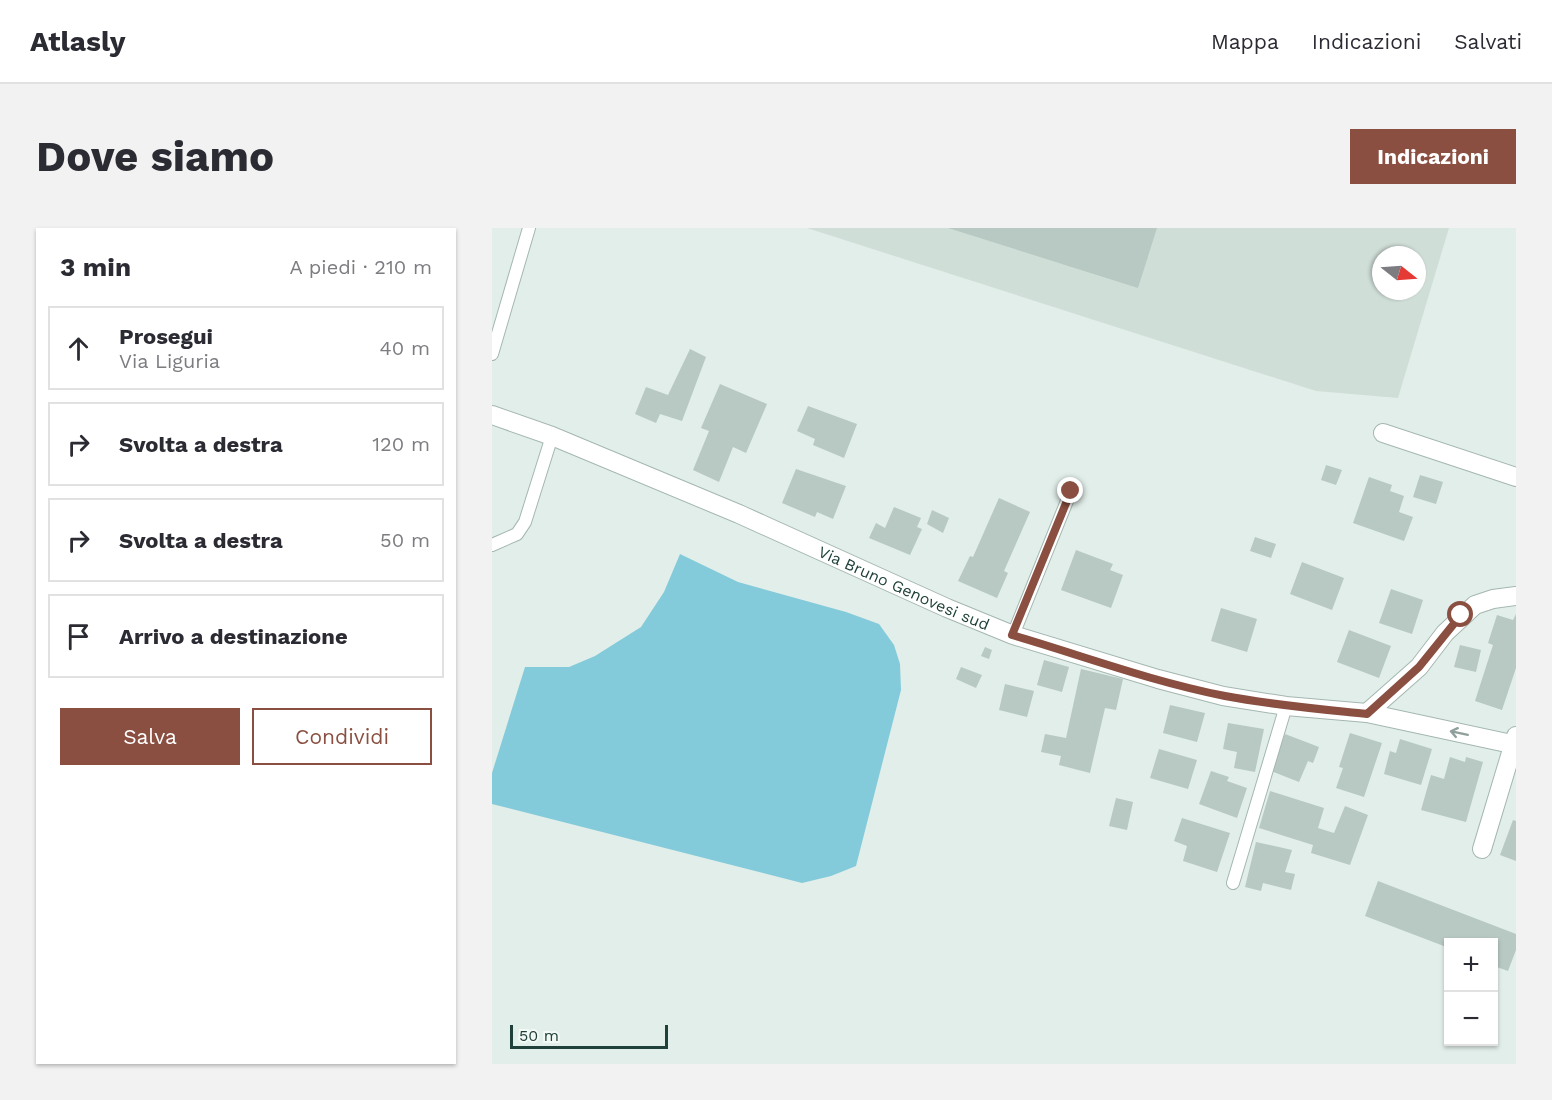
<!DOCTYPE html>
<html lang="it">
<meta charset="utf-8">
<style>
:root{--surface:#fff;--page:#f2f2f3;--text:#2b2b33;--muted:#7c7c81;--line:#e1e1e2;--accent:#8a4f40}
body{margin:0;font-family:"Work Sans",sans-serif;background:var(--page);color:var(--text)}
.controls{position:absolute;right:18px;bottom:18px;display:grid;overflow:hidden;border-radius:0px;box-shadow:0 2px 4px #0004}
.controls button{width:54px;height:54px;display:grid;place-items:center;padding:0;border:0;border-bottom:2px solid var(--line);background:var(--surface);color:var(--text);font:30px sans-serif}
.compass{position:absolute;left:880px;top:18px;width:54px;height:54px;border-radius:50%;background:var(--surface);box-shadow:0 2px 4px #0004;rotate:107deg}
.scale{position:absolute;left:18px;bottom:15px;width:158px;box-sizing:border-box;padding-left:6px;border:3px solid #1f4139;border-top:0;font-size:16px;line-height:21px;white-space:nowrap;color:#1f4139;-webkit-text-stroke:4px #f3faf6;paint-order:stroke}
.stop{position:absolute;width:18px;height:18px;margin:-14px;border:4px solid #8a4f40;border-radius:50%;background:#fff}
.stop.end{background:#8a4f40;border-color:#fff;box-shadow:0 2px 6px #0008}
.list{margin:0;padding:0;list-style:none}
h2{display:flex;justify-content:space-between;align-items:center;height:78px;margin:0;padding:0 24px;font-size:26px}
h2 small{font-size:20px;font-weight:400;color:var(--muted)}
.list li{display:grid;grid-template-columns:39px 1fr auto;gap:18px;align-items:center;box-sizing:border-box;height:84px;margin:0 12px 12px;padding:0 12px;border:2px solid var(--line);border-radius:0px}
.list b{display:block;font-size:22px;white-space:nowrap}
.list p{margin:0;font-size:20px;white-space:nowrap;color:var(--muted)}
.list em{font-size:20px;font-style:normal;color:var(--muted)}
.actions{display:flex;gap:12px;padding:18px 24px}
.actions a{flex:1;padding:14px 0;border:2px solid var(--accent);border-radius:0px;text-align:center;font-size:21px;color:var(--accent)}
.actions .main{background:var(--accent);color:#fff}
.icon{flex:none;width:33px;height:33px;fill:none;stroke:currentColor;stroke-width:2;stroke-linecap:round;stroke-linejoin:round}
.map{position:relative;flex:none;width:1024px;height:836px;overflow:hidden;border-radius:0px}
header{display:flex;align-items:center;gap:36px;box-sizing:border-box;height:84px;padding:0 30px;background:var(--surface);border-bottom:2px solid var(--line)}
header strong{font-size:28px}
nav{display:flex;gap:33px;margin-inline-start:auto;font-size:21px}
.intro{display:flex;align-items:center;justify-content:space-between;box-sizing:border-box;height:144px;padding:0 36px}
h1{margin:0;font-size:42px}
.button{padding:15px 27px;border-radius:0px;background:var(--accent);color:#fff;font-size:21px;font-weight:700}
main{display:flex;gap:36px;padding:0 36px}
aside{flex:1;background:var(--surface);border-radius:0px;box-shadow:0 2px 4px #0004}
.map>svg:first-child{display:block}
.built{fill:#d0ded8;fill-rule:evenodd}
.water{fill:#83cbda}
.building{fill:#b7c9c2}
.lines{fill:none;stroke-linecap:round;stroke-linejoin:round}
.service-casing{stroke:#a4b7b1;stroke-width:14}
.minor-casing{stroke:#a4b7b1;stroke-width:20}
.service{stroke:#fff;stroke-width:12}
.minor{stroke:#fff;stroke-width:18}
.oneway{stroke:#8fa09c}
.route{stroke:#8a4f40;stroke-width:8}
.labels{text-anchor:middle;stroke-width:4.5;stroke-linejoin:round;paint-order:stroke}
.street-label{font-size:16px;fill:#1f4139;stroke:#f3faf6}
</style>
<header>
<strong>Atlasly</strong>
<nav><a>Mappa</a><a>Indicazioni</a><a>Salvati</a></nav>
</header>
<div class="intro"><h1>Dove siamo</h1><a class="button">Indicazioni</a></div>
<main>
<aside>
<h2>3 min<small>A piedi · 210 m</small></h2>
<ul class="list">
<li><svg class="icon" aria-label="ahead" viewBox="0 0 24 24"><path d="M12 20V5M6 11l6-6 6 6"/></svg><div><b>Prosegui</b><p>Via Liguria</p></div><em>40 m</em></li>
<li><svg class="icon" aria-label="right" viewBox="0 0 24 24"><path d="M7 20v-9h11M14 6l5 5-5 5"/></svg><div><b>Svolta a destra</b></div><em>120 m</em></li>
<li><svg class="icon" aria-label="right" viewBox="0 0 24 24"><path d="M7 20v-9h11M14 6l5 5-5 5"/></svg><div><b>Svolta a destra</b></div><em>50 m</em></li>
<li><svg class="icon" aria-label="arrive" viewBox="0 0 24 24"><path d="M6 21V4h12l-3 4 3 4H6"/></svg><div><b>Arrivo a destinazione</b></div></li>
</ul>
<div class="actions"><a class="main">Salva</a><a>Condividi</a></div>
</aside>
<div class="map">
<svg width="1024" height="836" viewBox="0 0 1024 836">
<rect width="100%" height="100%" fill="#e2eee9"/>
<path class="built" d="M315,0H957L906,170L824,163ZM889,27H925V63H889Z"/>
<polygon class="water" points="188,326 246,354 354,384 387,396 402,417 408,436 409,462 364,638 339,648 310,655 0,576 0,545 33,439 77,439 103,428 149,399 172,364"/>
<g class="building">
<polygon points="456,0 665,0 646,60"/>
<polygon points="198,121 214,129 190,193 168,186 164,195 143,186 154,159 176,167"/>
<polygon points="228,156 275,176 254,225 241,219 227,254 201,242 217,203 209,200"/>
<polygon points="316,178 365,196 352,230 321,217 323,211 305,203"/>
<polygon points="834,237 850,242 844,257 829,252"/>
<polygon points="304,241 354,258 341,291 325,284 323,289 290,275"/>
<polygon points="928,247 951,254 944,276 921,269"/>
<polygon points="877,249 900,257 898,263 912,268 907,284 921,289 912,313 861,295"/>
<polygon points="507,270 538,284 512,343 516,345 505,370 466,353 478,328 481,329"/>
<polygon points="402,279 429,290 425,299 430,301 418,327 377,310 384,295 393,300"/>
<polygon points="440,282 457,290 451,305 435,296"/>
<polygon points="763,309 784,316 779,330 758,323"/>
<polygon points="584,322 621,336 618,342 631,347 619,380 569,362"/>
<polygon points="810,334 852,350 840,382 798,366"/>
<polygon points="899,361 931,372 920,406 887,395"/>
<polygon points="729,380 765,391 755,424 719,413"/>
<polygon points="1024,386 1024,440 1010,482 983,473 1001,417 996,415 1005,387 1021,392"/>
<polygon points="857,402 899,418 887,450 845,434"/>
<polygon points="968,417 989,422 984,444 962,439"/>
<polygon points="493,419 500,422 497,431 489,428"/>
<polygon points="552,432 577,439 570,464 545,457"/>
<polygon points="469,439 490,447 484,460 464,451"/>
<polygon points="589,441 631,451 624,482 613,480 598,545 567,537 569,528 549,524 553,506 574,510"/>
<polygon points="513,456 542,463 535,489 507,482"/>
<polygon points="678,477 713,485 705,514 671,505"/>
<polygon points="736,495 772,501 763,544 742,540 745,524 731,521"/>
<polygon points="858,505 890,515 872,569 844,560 851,540 847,539"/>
<polygon points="793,506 827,519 821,535 816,533 807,554 779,543"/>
<polygon points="908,511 940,521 929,557 892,546 898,523 904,525"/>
<polygon points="667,521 705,532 696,561 658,550"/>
<polygon points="958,529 973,534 974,529 991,534 974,594 929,582 939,547 952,551"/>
<polygon points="719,543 737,549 735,553 755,560 745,590 707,576"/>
<polygon points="778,563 832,580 826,600 842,605 853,578 876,587 858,637 819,625 821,617 767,600"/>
<polygon points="624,570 641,574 635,602 617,598"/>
<polygon points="690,590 738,605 725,644 691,633 695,618 682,613"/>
<polygon points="1021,592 1024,593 1024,633 1008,627"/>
<polygon points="764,614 800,622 793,644 803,646 799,662 771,655 769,663 753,659"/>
<polygon points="886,653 1024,706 1024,722 1016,743 1002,738 1002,714 957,714 957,720 873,688"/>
</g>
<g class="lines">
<g class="service-casing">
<g id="service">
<polyline points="0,126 37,0"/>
<polyline points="0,317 25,306 33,294 60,208"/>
<polyline points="521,407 579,263"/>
<polyline points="741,655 794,478"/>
</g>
</g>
<g class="minor-casing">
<g id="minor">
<path id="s1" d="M0,187L60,208L247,286L455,380L521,407L666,451L731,468L794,478L875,485L1024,517"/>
<polyline points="891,205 1024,249"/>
<polyline points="875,485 927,439 953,405 983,377 1001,371 1024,368"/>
<polyline points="990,621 1024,508"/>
</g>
</g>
<use href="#service" class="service"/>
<use href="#minor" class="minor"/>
</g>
<defs><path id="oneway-shaft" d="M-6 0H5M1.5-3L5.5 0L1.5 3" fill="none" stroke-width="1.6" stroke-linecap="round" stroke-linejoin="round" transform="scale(1.5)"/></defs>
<use class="oneway" href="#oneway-shaft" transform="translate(967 505) rotate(-168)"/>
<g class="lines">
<path class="route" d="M579,263L520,407C591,428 661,454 733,468C780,477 827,481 875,486L927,439L969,387"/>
</g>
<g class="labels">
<g class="street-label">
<text dy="6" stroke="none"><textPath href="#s1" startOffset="447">Via Bruno Genovesi sud</textPath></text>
</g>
</g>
</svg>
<div class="controls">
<button>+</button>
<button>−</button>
</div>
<svg class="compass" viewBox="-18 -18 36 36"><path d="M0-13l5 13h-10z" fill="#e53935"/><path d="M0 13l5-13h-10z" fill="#7c7c81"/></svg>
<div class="scale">50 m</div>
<div class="stop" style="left:969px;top:387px"></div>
<div class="stop end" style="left:579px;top:263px"></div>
</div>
</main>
